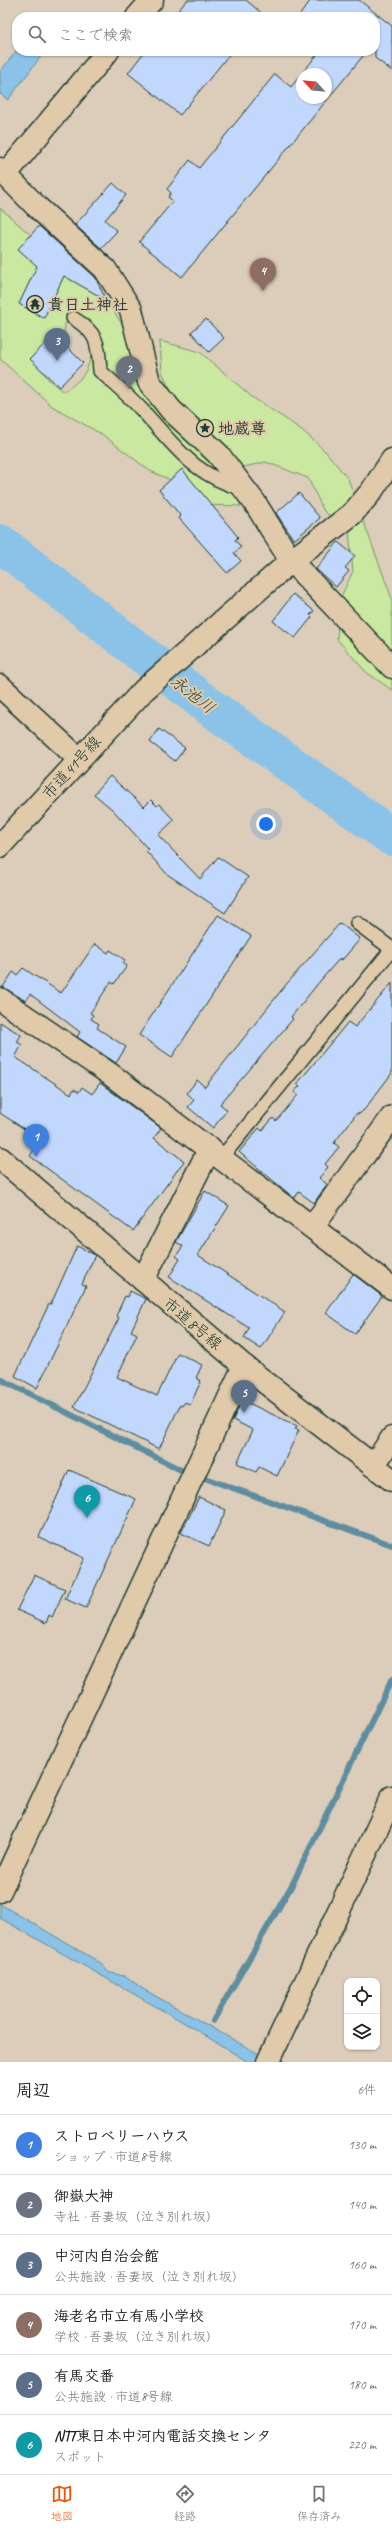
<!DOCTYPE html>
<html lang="ja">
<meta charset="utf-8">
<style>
:root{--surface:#fff;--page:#f6f6f6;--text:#202124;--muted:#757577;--line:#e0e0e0;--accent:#ea580c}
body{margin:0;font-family:Caveat,"Klee One",sans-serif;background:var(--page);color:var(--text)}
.controls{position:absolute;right:12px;bottom:12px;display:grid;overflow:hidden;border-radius:8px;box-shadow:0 1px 3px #0004}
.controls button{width:36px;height:36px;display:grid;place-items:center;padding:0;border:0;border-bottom:1px solid var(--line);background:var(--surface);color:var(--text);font:20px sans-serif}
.compass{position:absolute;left:296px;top:68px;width:36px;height:36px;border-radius:50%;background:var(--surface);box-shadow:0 1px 3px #0004;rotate:296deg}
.you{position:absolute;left:266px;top:824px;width:14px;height:14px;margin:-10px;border:3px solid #fff;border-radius:50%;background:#1a73e8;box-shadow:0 0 0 6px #1a73e833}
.badge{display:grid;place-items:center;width:26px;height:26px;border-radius:50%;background:var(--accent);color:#fff;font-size:13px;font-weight:700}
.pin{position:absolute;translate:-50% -33px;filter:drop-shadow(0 1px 2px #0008)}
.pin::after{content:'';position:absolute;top:21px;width:14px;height:12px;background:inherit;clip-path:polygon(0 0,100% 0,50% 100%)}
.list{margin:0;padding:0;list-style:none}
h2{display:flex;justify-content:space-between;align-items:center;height:52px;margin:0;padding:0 16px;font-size:17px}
h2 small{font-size:13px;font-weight:400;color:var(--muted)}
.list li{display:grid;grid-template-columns:26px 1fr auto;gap:12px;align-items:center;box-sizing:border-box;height:60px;padding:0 16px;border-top:1px solid var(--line)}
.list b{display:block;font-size:15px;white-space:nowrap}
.list p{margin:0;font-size:13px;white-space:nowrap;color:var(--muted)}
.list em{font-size:13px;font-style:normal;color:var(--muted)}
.icon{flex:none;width:22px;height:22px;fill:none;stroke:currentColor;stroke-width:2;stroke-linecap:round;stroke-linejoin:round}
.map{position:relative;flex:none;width:392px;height:2062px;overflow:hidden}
.search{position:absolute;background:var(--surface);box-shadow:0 1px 3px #0004;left:12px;right:12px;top:12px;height:44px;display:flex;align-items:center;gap:10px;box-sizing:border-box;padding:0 14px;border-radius:16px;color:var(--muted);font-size:15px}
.sheet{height:412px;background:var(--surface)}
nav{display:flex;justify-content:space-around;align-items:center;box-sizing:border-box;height:56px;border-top:1px solid var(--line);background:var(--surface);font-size:11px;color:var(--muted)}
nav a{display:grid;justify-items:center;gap:2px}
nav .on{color:var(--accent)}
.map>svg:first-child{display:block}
.green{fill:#cae8a0;stroke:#74926a;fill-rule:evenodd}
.water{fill:#8ac2e8;stroke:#5f8da0}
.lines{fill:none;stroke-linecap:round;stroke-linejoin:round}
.stream{stroke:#5f8da0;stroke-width:6}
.river{stroke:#8ac2e8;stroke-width:38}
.building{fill:#c2d7fc;stroke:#1f3d34;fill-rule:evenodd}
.lane-casing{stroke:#1f3d34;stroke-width:16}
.street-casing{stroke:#1f3d34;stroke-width:25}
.secondary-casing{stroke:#1f3d34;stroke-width:25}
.lane{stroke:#e1caaa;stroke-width:13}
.street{stroke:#e1caaa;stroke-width:22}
.secondary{stroke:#e1caaa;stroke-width:22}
.labels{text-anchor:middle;stroke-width:4;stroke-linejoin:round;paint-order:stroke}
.poi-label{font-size:16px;font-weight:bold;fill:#1f3d34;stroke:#e1caaa;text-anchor:start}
.street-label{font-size:16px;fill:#1f3d34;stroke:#e1caaa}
.water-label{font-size:17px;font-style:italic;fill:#24443d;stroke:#e1caaa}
</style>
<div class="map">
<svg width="392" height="2062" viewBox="0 0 392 2062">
<rect width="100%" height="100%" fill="#dbcdba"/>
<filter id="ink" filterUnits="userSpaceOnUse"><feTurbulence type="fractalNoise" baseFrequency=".025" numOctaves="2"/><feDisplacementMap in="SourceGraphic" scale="8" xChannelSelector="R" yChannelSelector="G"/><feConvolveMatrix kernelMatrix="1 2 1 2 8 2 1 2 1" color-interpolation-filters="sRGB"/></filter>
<g filter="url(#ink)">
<g class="green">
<path d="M0,208L110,305L138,350L229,483L241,506L203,505L178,483L150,471L103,435L52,406L0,359ZM65,323H74L92,342C92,366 84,380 63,392L48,379L37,364C55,349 64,346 65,323Z"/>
<polygon points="160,341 200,352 252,397 302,430 326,452 348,479 392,599 392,690 366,672 337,639 340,599 353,571 349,531 324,511 308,478 266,462 239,468 179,408 162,372"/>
</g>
<g class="water">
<polygon points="17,50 45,51 8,100 0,94 0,72"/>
<polygon points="0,1904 101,1963 108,1972 127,1977 143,1989 273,2062 248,2062 183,2022 0,1918"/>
</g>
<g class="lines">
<g class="stream">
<polyline points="0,1379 181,1470"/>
<polyline points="199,1476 392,1545"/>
<polyline points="213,2021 292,1885 392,1679"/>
</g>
<polyline class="river" points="0,543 210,707 392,837"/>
</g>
<g class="building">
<polygon points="187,0 246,0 266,17 173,17"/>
<polygon points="311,0 359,0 392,26 392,71 375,58 375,17 298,17"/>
<polygon points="145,51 232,51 180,115 128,73"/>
<path d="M320,51H367L182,277L139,242L173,201L168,197L171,193L167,189L190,160L199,168L275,74L291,87ZM302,74H326V98H302Z"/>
<polygon points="113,183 126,195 105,220 117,231 101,248 75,225"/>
<polygon points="39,226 95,277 106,300 64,276 44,318 19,304 37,266 18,249"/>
<polygon points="206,319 224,338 209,352 191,332"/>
<polygon points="54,334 83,363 59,387 30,359"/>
<polygon points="182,469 238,537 235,540 241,547 234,553 241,561 227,573 179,518 181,516 159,490"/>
<polygon points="299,493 320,518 294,540 276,513"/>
<polygon points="338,542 355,556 345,568 349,571 336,587 316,569"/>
<polygon points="293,594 314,611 310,615 312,617 295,638 273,621"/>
<polygon points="159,729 185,748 175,761 150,742"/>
<polygon points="110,776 144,807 151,800 157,806 159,804 174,820 158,835 200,879 218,857 248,877 225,913 167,874 146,851 148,849 113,810 94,794"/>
<polygon points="218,915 251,936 172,1057 139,1035"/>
<polygon points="340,923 360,939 342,960 340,958 320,981 291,1017 293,1019 220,1104 227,1110 213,1128 188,1107 194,1100 187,1093 197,1080 205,1087 284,987"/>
<polygon points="95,944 108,953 110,950 125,960 123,963 127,966 114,984 111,982 90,1013 93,1015 91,1019 99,1024 97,1028 126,1047 116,1063 77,1037 80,1032 30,994 26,1001 3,987 13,972 17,975 23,968 61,993"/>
<polygon points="392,983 392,1073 364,1110 359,1114 357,1113 334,1143 339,1147 325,1164 328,1167 319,1178 327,1184 314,1203 299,1192 294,1198 239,1152 259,1128 262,1131 273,1118 276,1121 298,1095 294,1092 300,1086 297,1084 348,1022 355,1027"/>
<polygon points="0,1022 21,1035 17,1042 22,1045 15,1057 71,1094 74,1089 79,1092 82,1087 92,1094 100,1083 161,1128 154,1138 184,1161 133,1231 30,1156 41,1140 0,1113"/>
<polygon points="205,1191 229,1206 198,1255 285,1312 261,1349 244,1338 249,1328 169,1277 180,1259 176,1256 183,1246 176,1242"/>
<polygon points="77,1246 95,1255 82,1284 86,1286 37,1388 15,1376 49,1304 51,1304"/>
<polygon points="353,1274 382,1296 355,1334 326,1313"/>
<polygon points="130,1291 146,1299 131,1331 137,1334 117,1377 157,1396 178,1353 202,1365 196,1378 201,1381 190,1405 185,1402 182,1406 180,1405 159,1449 74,1407 119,1318 116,1316 125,1296 128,1297"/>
<polygon points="242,1400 297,1426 295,1429 299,1430 277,1476 259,1467 256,1472 237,1463 253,1430 233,1420"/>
<polygon points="69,1470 136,1499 86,1608 65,1599 84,1558 39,1537"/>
<polygon points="199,1497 226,1510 209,1546 181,1533"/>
<polygon points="34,1575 65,1589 52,1617 49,1615 46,1623 17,1610"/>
</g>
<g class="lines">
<g class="lane-casing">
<g id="lane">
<path d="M73,318C98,333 98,343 100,371C114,383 128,395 141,409C175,445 192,475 243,489"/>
<polyline points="357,923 392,949"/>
<polyline points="222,1157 392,949"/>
</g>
</g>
<g class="street-casing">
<g id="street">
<polyline points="137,17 152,0"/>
<polyline points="0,169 36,206 105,269 131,310 149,382 171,410 218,454 255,503 291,561 392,667"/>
<polyline points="6,174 108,51"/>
<polyline points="291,561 352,514 371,492 392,460"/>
<polyline points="0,686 79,759"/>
<polyline points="0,999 110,1074 392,1288"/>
<polyline points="312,1227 392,1117"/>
<polyline points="143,1280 210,1148"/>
<polyline points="373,1466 392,1438"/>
<polyline points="0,1891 244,1366"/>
<polyline points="268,2062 392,1797"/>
</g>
</g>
<g class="secondary-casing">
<g id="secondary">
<polyline points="0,846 144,690 291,561"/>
<polyline points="0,1158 244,1366 392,1480"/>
</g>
</g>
<use href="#lane" class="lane"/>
<use href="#street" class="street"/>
<use href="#secondary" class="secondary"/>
</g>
</g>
<defs>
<g id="temple-ring" transform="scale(0.9)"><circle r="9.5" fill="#e1caaa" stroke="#1f3d34" stroke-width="1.5"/><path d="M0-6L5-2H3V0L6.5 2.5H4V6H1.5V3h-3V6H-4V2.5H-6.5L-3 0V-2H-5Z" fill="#1f3d34"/></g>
<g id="sight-ring" transform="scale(0.9)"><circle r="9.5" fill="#e1caaa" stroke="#1f3d34" stroke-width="1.5"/><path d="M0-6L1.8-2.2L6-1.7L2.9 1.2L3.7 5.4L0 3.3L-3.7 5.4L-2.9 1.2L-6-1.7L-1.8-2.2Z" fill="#1f3d34"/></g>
</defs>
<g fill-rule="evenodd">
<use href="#temple-ring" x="35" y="304"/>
<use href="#sight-ring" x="205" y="428"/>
</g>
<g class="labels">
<g class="poi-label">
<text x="48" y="310">貴日土神社</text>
<text x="218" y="434">地蔵尊</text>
</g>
<g class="street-label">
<text transform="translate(71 767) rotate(-48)" y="6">市道41号線</text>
<text transform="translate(193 1323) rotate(40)" y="6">市道8号線</text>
</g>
<g class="water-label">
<text transform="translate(193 694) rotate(38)" y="6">永池川</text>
</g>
</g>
</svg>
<div class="controls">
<button><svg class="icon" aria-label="locate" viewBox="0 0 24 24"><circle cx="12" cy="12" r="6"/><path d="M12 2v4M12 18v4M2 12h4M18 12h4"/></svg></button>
<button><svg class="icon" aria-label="layers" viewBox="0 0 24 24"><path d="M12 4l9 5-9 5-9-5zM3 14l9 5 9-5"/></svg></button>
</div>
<svg class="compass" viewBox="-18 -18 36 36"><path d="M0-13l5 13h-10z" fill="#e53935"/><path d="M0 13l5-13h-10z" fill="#757577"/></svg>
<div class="you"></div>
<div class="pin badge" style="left:36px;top:1157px;background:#3f7fe0">1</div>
<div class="pin badge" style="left:129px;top:389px;background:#6b7280">2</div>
<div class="pin badge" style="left:57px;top:361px;background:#5c6f8a">3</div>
<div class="pin badge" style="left:263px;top:291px;background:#8d6e63">4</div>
<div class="pin badge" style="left:244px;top:1413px;background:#5c6f8a">5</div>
<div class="pin badge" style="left:87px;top:1518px;background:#0f9aa8">6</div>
<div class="search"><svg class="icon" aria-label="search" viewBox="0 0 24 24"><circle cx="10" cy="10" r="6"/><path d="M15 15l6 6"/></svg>ここで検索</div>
</div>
<section class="sheet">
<h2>周辺<small>6件</small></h2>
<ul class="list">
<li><span class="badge" style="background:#3f7fe0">1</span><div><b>ストロベリーハウス</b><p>ショップ · 市道8号線</p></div><em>130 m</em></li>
<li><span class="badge" style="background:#6b7280">2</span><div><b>御嶽大神</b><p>寺社 · 吾妻坂（泣き別れ坂）</p></div><em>140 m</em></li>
<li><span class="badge" style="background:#5c6f8a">3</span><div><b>中河内自治会館</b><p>公共施設 · 吾妻坂（泣き別れ坂）</p></div><em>160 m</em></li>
<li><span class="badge" style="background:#8d6e63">4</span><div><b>海老名市立有馬小学校</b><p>学校 · 吾妻坂（泣き別れ坂）</p></div><em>170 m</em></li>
<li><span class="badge" style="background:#5c6f8a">5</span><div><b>有馬交番</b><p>公共施設 · 市道8号線</p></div><em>180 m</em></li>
<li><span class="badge" style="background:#0f9aa8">6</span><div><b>NTT東日本中河内電話交換センタ</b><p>スポット</p></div><em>220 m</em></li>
</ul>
</section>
<nav>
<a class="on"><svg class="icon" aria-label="map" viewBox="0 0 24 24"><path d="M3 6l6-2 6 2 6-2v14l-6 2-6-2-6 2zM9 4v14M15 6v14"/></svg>地図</a>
<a><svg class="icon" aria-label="directions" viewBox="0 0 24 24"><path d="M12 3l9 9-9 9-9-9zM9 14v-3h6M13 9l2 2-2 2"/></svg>経路</a>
<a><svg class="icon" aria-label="saved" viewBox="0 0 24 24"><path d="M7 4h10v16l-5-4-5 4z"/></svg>保存済み</a>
</nav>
